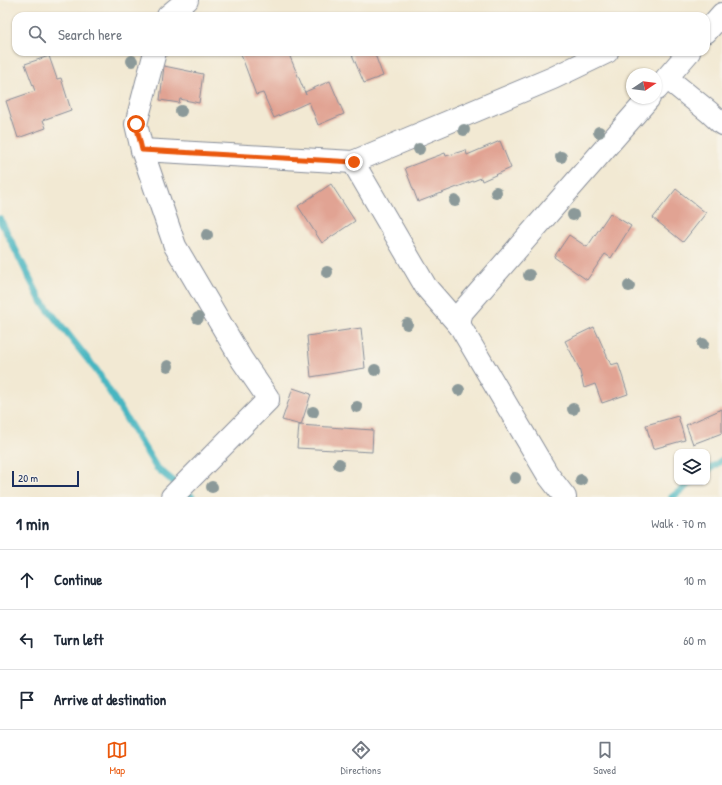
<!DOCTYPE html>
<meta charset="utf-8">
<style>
:root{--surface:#fff;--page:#f2f2f3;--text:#1f2937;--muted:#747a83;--line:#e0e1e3;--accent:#ea580c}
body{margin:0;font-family:"Patrick Hand",sans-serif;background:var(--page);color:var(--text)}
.controls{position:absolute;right:12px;bottom:12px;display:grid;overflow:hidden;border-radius:8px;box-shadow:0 1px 3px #0004}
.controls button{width:36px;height:36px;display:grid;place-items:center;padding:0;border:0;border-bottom:1px solid var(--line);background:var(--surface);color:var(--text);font:20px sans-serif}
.compass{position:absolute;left:626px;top:68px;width:36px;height:36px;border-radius:50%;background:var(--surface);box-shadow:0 1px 3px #0004;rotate:77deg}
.scale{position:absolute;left:12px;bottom:10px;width:67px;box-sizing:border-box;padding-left:4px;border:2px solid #1b2f5e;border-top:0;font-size:11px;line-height:14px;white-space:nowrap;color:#1b2f5e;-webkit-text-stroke:3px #f7f3e8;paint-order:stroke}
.stop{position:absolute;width:12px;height:12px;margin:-9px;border:3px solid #ea580c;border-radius:50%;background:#fff}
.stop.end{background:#ea580c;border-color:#fff;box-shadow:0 1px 4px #0008}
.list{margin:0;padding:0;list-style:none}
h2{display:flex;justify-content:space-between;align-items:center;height:52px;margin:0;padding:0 16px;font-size:17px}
h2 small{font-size:13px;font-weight:400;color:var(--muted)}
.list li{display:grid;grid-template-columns:26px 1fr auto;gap:12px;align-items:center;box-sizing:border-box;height:60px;padding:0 16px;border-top:1px solid var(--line)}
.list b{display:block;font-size:15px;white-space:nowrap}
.list em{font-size:13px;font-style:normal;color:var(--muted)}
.icon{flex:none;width:22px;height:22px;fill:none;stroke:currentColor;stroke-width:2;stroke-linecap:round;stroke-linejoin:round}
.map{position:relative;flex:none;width:722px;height:497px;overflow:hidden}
.search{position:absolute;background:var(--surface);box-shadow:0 1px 3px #0004;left:12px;right:12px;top:12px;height:44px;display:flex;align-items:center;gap:10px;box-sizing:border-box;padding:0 14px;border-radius:12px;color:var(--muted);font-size:15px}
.sheet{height:232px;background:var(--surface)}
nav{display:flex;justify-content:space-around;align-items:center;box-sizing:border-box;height:56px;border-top:1px solid var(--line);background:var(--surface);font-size:11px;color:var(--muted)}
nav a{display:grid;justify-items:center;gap:2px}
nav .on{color:var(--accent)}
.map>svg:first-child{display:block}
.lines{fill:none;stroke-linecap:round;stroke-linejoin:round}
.stream{stroke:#47b6c1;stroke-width:7}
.building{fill:#e1a393}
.street-casing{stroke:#868c98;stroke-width:24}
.street{stroke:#fff;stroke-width:22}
.tree{fill:#8b9999}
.route{stroke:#ea580c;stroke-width:5}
</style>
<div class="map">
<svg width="722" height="497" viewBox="0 0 722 497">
<rect width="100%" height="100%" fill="#f7f3e8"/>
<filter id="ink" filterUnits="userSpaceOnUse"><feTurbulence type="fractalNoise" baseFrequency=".025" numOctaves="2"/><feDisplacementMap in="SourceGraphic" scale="8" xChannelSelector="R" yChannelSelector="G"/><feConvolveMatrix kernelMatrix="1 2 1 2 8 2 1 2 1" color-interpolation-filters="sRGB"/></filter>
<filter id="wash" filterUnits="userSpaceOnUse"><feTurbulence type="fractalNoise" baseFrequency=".012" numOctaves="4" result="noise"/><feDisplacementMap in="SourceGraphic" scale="16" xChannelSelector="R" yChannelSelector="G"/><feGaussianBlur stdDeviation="0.9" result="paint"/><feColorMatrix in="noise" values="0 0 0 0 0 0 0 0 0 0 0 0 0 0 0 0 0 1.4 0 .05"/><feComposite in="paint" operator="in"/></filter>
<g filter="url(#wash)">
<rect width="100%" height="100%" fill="#f2e9d3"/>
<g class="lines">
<g class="stream">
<polyline points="0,219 40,299 97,371 156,467 192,497"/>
<polyline points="707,471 722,460"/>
<polyline points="672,497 692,482"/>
</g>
</g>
<g id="blocks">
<g class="building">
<polygon points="240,52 288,52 306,95 305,92 330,81 344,114 318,125 309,102 274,118 263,93 256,95"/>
<polygon points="351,52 374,52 383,76 364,83"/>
<polygon points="49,56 57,79 61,78 71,110 43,120 46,128 18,138 6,101 35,91 25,64"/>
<polygon points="164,66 203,74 199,103 180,99 179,103 160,100"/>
<polygon points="500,141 511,168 482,181 481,178 418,202 405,168 445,153 446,156 466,150 467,155"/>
<polygon points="331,184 355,221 322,243 298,206"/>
<polygon points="676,189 706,213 683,242 653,218"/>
<polygon points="610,213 631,226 611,258 605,254 587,280 554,257 569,235 587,247"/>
<polygon points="594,327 611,365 618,363 628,394 602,403 595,384 584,388 579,368 565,341"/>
<polygon points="361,328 365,368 311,377 307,336"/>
<polygon points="293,388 311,394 301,425 282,420"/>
<polygon points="722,409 722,433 693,444 686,425"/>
<polygon points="678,416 685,440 653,449 646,425"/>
<polygon points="299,425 373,430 372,452 297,448"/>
</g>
</g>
</g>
<g filter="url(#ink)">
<use href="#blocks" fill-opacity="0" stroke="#868c98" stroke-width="1"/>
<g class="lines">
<g class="street-casing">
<g id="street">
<polyline points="168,16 187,0"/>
<polyline points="706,32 722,14"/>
<polyline points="155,52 136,124 142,150 175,246 242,360 268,398 268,400 172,497"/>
<polyline points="667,78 709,112 722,124"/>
<polyline points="657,89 689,52"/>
<polyline points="142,150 353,162 553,78 607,52"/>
<polyline points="353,162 426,287 460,326"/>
<polyline points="565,497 548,475 460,326 460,319 462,312 649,98"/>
</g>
</g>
<use href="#street" class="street"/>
</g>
<g class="tree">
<circle cx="132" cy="61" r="6"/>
<circle cx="181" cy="111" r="6"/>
<circle cx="464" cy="130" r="6"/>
<circle cx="599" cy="132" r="6"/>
<circle cx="419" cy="149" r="6"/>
<circle cx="561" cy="157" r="6"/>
<circle cx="496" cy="192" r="6"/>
<circle cx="455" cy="201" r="6"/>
<circle cx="573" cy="215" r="6"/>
<circle cx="207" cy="235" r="6"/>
<circle cx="327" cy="272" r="6"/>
<circle cx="529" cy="275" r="6"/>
<circle cx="629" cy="286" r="6"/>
<circle cx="198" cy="318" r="6"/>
<circle cx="407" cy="324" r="6"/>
<circle cx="703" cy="344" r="6"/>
<circle cx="168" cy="366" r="6"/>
<circle cx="375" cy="370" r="6"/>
<circle cx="459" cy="390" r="6"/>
<circle cx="357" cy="407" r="6"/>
<circle cx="573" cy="409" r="6"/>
<circle cx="313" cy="412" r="6"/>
<circle cx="339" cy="464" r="6"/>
<circle cx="515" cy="478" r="6"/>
<circle cx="581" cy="480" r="6"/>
<circle cx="212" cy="487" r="6"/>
</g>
</g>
<g class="lines" filter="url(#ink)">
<polyline class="route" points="136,124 142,150 354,162"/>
</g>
</svg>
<div class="controls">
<button><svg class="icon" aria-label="layers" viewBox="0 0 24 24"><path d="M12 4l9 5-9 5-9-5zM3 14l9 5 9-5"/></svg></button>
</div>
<svg class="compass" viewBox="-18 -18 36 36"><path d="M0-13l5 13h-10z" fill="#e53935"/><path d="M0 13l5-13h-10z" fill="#747a83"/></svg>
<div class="scale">20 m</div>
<div class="stop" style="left:136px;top:124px"></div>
<div class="stop end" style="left:354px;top:162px"></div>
<div class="search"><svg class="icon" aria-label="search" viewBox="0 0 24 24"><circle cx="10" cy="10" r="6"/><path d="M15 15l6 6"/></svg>Search here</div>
</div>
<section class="sheet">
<h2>1 min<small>Walk · 70 m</small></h2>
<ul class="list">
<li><svg class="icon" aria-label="ahead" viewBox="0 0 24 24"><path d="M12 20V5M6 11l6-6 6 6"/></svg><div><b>Continue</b></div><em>10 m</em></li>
<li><svg class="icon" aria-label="left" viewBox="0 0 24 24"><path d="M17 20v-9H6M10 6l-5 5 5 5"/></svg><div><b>Turn left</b></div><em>60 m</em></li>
<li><svg class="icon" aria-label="arrive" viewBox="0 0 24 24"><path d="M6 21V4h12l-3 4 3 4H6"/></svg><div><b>Arrive at destination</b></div></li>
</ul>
</section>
<nav>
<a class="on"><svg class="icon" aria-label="map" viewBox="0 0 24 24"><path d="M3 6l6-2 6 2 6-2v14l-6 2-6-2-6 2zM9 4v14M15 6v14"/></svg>Map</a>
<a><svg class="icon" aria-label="directions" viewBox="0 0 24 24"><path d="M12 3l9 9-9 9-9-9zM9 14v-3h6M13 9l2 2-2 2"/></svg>Directions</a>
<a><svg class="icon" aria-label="saved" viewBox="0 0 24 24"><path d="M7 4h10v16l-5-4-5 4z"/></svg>Saved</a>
</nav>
